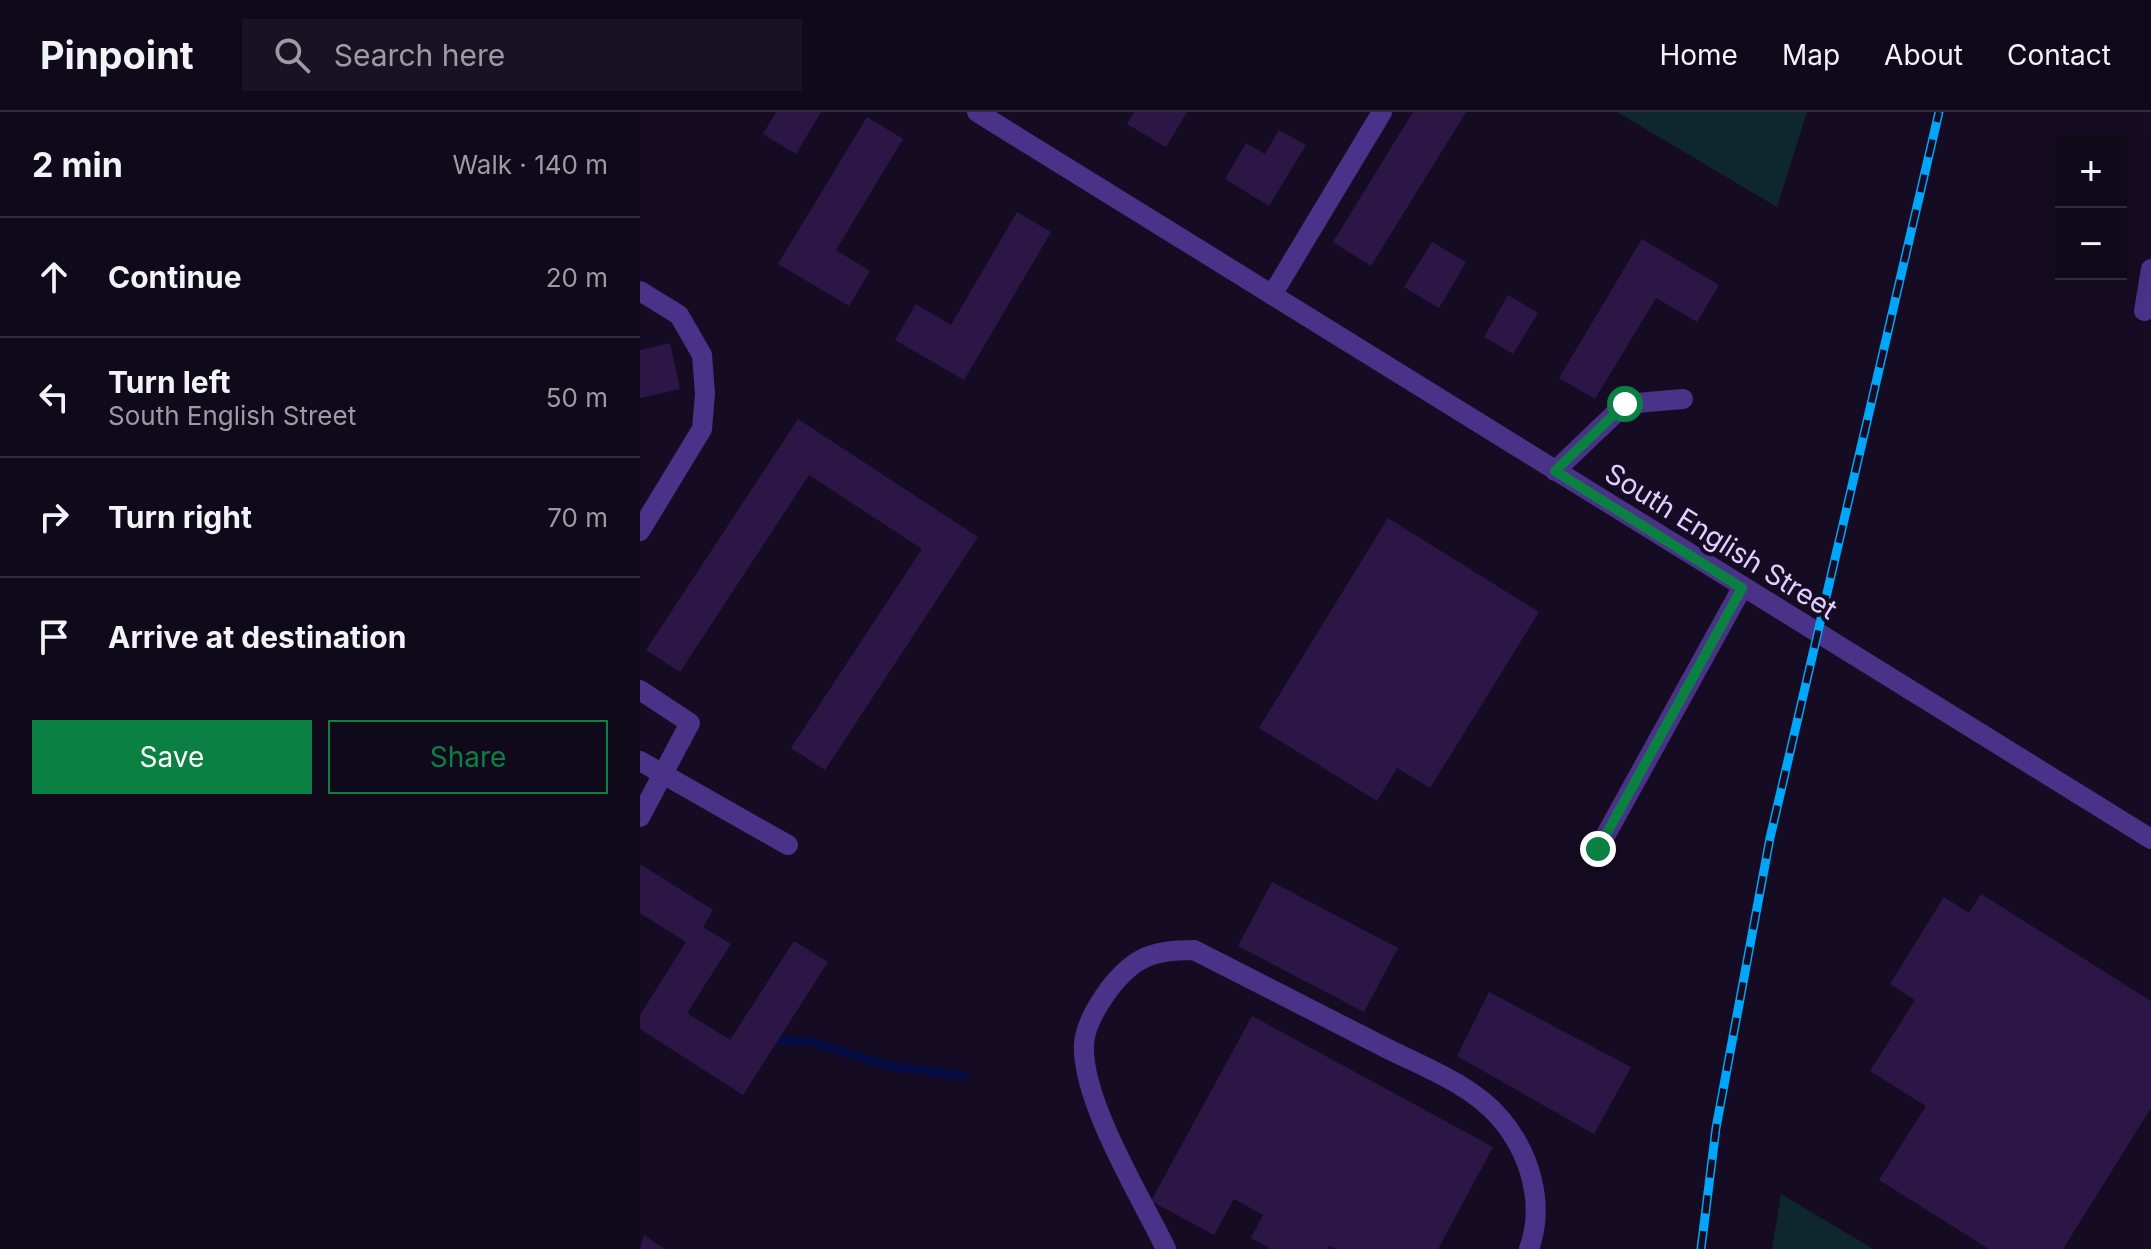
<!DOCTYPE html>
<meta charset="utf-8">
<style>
:root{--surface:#10091a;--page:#191223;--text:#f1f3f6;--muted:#9c9aa2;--line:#302a39;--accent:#0b8043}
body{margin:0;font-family:Inter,sans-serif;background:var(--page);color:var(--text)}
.controls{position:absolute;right:24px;top:24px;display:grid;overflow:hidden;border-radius:0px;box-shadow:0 8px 32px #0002}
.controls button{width:72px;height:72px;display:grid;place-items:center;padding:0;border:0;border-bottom:2px solid var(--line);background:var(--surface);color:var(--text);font:40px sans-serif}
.stop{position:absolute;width:24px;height:24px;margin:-18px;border:6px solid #0b8043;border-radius:50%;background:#fff}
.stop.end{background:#0b8043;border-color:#fff;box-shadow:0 2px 8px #0008}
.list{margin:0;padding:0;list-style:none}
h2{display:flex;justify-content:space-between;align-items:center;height:104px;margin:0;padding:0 32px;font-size:34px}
h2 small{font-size:26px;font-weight:400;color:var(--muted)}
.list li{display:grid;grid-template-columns:52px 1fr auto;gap:24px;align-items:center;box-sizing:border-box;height:120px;padding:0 32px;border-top:2px solid var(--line)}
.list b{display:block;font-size:30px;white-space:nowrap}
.list p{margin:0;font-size:26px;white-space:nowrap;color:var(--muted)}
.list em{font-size:26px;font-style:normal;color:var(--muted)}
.actions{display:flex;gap:16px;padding:24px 32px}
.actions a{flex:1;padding:18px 0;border:2px solid var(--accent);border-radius:0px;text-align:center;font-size:28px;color:var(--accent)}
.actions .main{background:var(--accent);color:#fff}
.icon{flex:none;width:44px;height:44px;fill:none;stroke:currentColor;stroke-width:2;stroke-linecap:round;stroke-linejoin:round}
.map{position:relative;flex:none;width:1511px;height:1137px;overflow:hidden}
header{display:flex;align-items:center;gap:48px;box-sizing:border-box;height:112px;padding:0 40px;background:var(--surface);border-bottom:2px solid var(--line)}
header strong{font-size:38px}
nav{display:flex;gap:44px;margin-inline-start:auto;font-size:28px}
.search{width:560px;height:72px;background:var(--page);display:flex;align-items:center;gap:20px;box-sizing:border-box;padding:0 28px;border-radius:0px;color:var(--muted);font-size:30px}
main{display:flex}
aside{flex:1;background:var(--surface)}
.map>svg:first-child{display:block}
.green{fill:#0e272e}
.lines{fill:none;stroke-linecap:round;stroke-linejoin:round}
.stream{stroke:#050d43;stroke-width:9}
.building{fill:#2b1646}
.minor{stroke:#493287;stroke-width:20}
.rail-casing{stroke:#00a6f9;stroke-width:9}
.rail{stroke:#150c23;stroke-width:6;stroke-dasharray:18;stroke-linecap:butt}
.route{stroke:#0b8043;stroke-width:10}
.labels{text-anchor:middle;stroke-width:8;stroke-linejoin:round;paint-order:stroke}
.street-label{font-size:28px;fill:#dfceff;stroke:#150c23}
</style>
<header>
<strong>Pinpoint</strong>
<div class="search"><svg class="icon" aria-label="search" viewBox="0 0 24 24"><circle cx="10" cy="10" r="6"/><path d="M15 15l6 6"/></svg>Search here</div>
<nav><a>Home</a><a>Map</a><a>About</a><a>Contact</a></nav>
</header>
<main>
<aside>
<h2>2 min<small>Walk · 140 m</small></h2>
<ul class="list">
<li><svg class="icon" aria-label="ahead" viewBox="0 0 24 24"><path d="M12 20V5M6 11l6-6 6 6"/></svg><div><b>Continue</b></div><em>20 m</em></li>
<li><svg class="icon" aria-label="left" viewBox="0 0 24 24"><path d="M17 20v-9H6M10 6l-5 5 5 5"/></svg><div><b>Turn left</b><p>South English Street</p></div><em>50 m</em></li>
<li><svg class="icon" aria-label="right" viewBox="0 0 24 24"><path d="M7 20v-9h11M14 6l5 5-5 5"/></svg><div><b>Turn right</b></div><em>70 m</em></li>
<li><svg class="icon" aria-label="arrive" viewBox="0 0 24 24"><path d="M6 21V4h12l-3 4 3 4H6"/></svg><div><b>Arrive at destination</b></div></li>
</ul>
<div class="actions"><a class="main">Save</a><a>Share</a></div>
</aside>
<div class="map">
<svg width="1511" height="1137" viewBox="0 0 1511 1137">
<rect width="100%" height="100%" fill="#150c23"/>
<g class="green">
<polygon points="977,0 1167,0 1137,95"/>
<polygon points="1141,1082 1233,1137 1132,1137"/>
</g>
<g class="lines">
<polyline class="stream" points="126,928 169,929 246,953 323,964"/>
</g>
<g class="building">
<polygon points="136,0 181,0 156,42 123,22"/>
<polygon points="494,0 547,0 526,35 487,12"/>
<polygon points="773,0 826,0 731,154 693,130"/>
<polygon points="227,5 263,27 196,138 230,159 209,194 138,152"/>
<polygon points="639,18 666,33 629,94 585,67 606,31 625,42"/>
<polygon points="377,100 411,120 324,268 255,228 276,192 311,213"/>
<polygon points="1002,127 1079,173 1057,210 1016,186 955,287 919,266"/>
<polygon points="792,130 826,150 799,196 764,175"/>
<polygon points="868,183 898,201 873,242 844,225"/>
<polygon points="30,231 40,277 0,286 0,238"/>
<polygon points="158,307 338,425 185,658 151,636 282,437 169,363 40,560 6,538"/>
<polygon points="748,406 899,500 790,676 757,656 737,689 619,616"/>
<polygon points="0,752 73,798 63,815 91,832 47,901 90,928 154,829 188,850 103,983 0,917 0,903 46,830 0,801"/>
<polygon points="632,770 758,836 724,900 598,834"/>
<polygon points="1341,782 1511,889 1511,996 1423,1137 1349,1137 1239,1068 1286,994 1230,959 1275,888 1250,872 1304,785 1329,801"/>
<polygon points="849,880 991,955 954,1022 817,944"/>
<polygon points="612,904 853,1035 798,1137 696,1137 689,1134 687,1137 631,1137 611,1126 623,1103 594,1087 574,1123 511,1089"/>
<polygon points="4,1123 25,1137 0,1137"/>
</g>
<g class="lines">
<g class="minor">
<polyline points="337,0 1511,727"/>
<polyline points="0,179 39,203 62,243 65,282 62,317 0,419"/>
<polyline points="632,183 742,0"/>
<polyline points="1504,199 1511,157"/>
<polyline points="915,359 985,292 1043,287"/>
<polyline points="0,578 50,611 0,705"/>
<polyline points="0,649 148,733"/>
<polyline points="958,737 1102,476"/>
<path d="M526,1137C501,1085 441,988 444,932C445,913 459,891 470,876C495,844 514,838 554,838C618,870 682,903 746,936C784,955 832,973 860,1006C891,1042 905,1093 889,1137"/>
</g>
<g class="rail-casing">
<polyline id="rail" points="1061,1137 1076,1016 1130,726 1299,0"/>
</g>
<use href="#rail" class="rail"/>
</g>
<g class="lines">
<polyline class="route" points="958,737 1102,476 915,359 985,292"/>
</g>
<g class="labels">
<g class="street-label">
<text transform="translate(1081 429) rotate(32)" y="10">South English Street</text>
</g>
</g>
</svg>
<div class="controls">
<button>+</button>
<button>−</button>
</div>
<div class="stop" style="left:985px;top:292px"></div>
<div class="stop end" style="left:958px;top:737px"></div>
</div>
</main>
